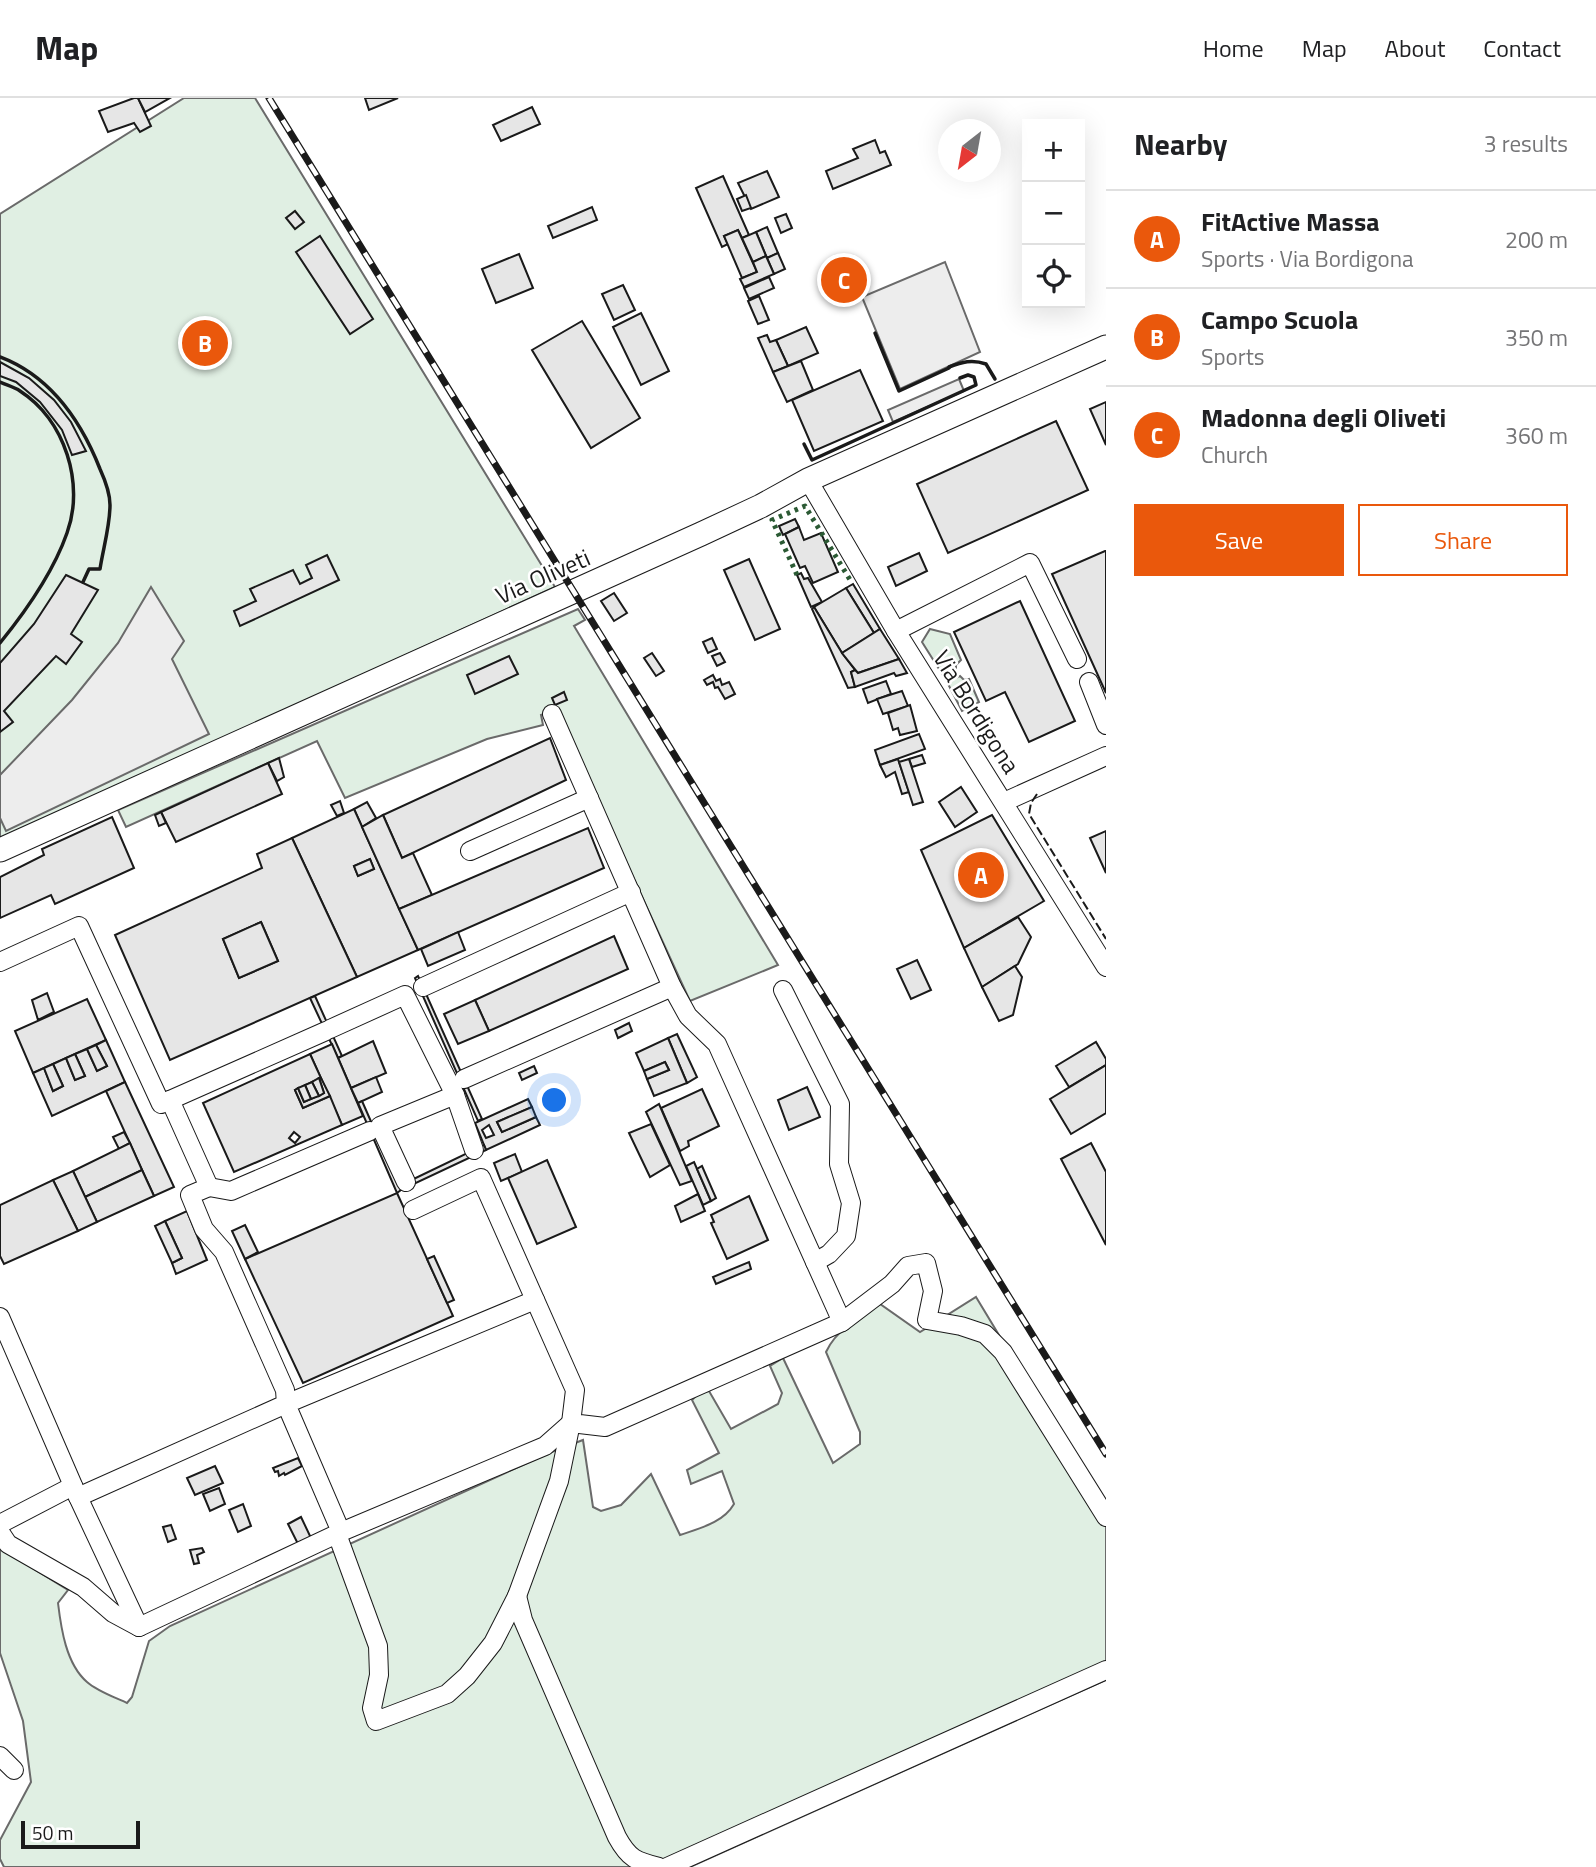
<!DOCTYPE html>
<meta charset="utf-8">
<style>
:root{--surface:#fff;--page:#f6f6f6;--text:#202124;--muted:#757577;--line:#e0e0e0;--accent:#ea580c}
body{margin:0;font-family:"Titillium Web",sans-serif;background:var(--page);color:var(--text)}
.controls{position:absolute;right:21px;top:21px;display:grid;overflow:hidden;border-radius:0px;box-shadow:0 7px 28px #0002}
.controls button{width:63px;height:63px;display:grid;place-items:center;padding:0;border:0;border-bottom:2px solid var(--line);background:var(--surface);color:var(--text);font:35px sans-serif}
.compass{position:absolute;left:938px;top:21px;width:63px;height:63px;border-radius:50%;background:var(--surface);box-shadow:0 7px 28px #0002;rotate:211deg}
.scale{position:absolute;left:21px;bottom:18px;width:119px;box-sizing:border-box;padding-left:7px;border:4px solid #1a1a1a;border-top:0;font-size:19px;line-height:24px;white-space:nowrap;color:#1a1a1a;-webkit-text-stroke:5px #fff;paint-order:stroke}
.you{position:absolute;left:555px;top:1003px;width:24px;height:24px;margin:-18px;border:5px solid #fff;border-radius:50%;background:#1a73e8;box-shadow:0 0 0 10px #1a73e833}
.badge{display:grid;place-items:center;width:46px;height:46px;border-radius:50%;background:var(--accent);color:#fff;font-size:23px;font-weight:700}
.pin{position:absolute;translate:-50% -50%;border:4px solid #fff;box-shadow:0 2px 7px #0006}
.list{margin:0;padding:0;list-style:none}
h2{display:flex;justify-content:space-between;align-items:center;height:91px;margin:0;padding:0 28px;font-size:30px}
h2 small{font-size:23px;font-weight:400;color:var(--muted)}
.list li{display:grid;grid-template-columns:46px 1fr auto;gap:21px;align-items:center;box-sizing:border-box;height:98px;padding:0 28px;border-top:2px solid var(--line)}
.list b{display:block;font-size:26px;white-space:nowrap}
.list p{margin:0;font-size:23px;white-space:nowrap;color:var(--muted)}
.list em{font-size:23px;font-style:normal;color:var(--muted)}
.actions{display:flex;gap:14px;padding:21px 28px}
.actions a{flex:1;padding:16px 0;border:2px solid var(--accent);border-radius:0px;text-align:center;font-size:24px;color:var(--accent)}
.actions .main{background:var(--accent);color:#fff}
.icon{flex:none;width:38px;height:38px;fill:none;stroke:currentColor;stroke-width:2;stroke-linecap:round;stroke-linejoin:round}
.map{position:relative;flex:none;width:1106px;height:1769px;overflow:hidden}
header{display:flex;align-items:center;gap:42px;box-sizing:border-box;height:98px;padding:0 35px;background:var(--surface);border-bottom:2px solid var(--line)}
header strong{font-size:33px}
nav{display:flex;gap:38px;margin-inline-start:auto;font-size:24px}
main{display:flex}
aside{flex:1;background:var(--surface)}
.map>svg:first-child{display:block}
.green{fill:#e0efe3;stroke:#6a6a6a;stroke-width:2}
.parking{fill:#ededed;stroke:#6a6a6a;stroke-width:2}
.building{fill:#e6e6e6;stroke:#1a1a1a;stroke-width:2;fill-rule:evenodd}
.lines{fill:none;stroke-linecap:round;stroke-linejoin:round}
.minor-casing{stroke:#1a1a1a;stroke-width:20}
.major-casing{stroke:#1a1a1a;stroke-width:25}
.minor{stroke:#fff;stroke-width:18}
.major{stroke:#fff;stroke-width:23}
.rail-casing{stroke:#1a1a1a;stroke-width:7}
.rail{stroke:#fff;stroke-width:4.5;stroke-dasharray:13;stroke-linecap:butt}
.hedge{stroke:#2b5a34;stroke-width:5;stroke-dasharray:3.5 5;stroke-linecap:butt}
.fence{stroke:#1a1a1a;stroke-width:2;stroke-dasharray:9 3.5;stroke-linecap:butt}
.wall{stroke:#1a1a1a;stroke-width:3.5}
.labels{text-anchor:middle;stroke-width:5;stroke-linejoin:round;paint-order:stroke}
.street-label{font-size:24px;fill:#1a1a1a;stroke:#fff}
</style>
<header>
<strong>Map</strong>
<nav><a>Home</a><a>Map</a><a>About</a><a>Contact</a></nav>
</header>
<main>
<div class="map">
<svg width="1106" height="1769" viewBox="0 0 1106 1769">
<rect width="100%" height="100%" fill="#fff"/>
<g class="green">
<polygon points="184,0 255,0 555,489 0,742 0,116"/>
<polygon points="578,511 585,522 574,528 778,867 690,903 556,612 541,617 543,627 487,641 345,700 317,643 126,729 118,712"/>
<polygon points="930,531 950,536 961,562 956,567 956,573 944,579 922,544"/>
<polygon points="960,578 964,582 969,581 979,604 962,613 947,584"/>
<path d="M976,1199L1106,1414V1582L690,1769H4L0,1761V1742L31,1684L23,1623L0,1555V1450L68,1492L58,1505C61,1530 66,1566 87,1584C97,1593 114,1599 127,1605L132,1599L149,1543L170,1528L549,1355L583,1342L593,1409L601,1413L621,1407L651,1376L680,1437C700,1430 723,1425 734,1406L722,1373L691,1386L687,1372L719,1355L692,1302L700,1294L709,1293L731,1331L778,1306L782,1295L770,1268L783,1260L833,1365L860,1346V1334L826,1254C836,1232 860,1218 880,1206L920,1234Z"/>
</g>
<g class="parking">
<polygon points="945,164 980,254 900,291 862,199"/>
<polygon points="959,281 964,293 893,324 888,312"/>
<polygon points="151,489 184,543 172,561 209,636 6,733 0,720 0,677 72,602 118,545"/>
</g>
<g class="building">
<polygon points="134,0 138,0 151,28 140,34 134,25 108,34 99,13"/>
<polygon points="138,0 170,0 145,14"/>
<polygon points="365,0 398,0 369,12"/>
<polygon points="532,9 540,26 501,43 493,27"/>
<polygon points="875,42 880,55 885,53 891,67 833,91 826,73 858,60 853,51"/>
<polygon points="767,73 779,99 751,111 738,85"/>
<polygon points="723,78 749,137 742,140 738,132 724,138 728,146 722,149 696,90"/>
<polygon points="746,97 751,110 742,113 737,101"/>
<polygon points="592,109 597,122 553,140 548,128"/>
<polygon points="295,113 304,124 295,131 286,120"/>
<polygon points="786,116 792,130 781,135 775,120"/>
<polygon points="767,129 778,155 767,160 756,134"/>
<polygon points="738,132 757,174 742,180 724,138"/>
<polygon points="756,134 766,158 753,164 742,140"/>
<polygon points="320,138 373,221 350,236 296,154"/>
<polygon points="778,155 785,171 774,176 767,160"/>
<polygon points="519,156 533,190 496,205 482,171"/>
<polygon points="766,158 774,176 744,189 740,181 757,174 753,164"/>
<polygon points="769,179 774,190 749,201 744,190"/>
<polygon points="623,187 635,212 614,222 602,196"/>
<polygon points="759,198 769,222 758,226 748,203"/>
<polygon points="641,215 669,273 641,287 613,229"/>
<polygon points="582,223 640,320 591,350 532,252"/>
<polygon points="806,229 818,255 788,268 776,242"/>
<polygon points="767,237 770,244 776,242 788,268 773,274 758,240"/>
<polygon points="801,263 813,292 787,304 773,274"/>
<polygon points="0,264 29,280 54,302 71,324 86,353 72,357 62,332 40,304 16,284 0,278"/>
<polygon points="860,272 883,323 814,353 792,302"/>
<polygon points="1106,304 1106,347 1090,311"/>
<polygon points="1056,323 1088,392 948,455 917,386"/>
<polygon points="795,421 799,429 783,437 779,428"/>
<polygon points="799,429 804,442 821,435 838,474 813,485 805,468 800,470 785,436"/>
<polygon points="1105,453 1106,453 1106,595 1052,476"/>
<polygon points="919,455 927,473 896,488 888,469"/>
<polygon points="327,457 339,482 240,528 234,513 256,503 250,491 293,472 300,486 312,480 306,467"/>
<polygon points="749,461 780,531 755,542 724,472"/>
<polygon points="801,475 804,481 808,480 822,504 811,509 797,477"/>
<polygon points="66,477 98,492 71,536 82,544 66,566 56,558 4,613 13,624 0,634 0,565 34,526"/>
<polygon points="853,486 880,531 874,535 846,490"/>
<polygon points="846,490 874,535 842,555 814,509"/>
<polygon points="614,495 627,515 614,523 601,503"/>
<polygon points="1020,503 1075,623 1029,644 1005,594 986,603 954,534"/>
<polygon points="814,509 842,555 855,572 851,574 855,589 848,590 812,511"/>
<polygon points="880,531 899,561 858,575 842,555"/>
<polygon points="712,540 717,551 708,555 703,544"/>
<polygon points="652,555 664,573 656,578 644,560"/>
<polygon points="720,555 725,564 717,568 712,558"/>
<polygon points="509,558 518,576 475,596 467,577"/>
<polygon points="899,561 907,575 896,578 894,575 855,589 851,574 855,572 858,575"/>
<polygon points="713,577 716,583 720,581 722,587 729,584 735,596 725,601 718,589 715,590 713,584 707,587 704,582"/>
<polygon points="886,583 891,596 868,605 863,591"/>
<polygon points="902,593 908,608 883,616 877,601"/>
<polygon points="564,594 567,602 555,607 552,600"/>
<polygon points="910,607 917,633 900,637 898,630 893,632 888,615"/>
<polygon points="919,636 925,651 880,667 875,652"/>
<polygon points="550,640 566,682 402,760 383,717"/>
<polygon points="922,657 925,665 912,669 909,661"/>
<polygon points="279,660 284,679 277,683 268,665"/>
<polygon points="898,661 909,694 902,696 895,674 886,679 880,667"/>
<polygon points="909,661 923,704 913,707 899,664"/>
<polygon points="268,665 282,696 176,744 161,714"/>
<polygon points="961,689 977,714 955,729 939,704"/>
<polygon points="340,703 344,715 337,718 331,707"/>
<polygon points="367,704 376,720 362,729 354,711"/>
<path d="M354,711L418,852L357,879L292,740ZM370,761L374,771L358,778L354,768Z"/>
<polygon points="161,714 166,725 159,728 155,717"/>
<polygon points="383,717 402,760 413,755 432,797 399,811 362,729"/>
<polygon points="992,717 1044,803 964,850 921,752"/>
<polygon points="112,719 134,770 55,806 51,797 0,820 0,779 44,757 42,751"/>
<polygon points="588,730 604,770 418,852 399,811"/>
<polygon points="1106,733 1106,775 1090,740"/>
<path d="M292,740L357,879L170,962L115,837L262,770L257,756ZM261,824L278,863L239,880L223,841Z"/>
<polygon points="370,761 374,771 358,778 354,768"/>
<polygon points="1018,819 1031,839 1018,866 982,889 964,850"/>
<polygon points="261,824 278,863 239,880 223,841"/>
<polygon points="458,834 465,852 428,868 421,851"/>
<polygon points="614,838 628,871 489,933 475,902"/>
<polygon points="917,862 931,892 911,901 897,871"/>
<polygon points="1015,868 1022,879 1013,917 999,923 982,889"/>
<polygon points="418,878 482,1021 478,1023 415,880"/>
<polygon points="47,895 54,914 38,922 32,902"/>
<polygon points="315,898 342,958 338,960 310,900"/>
<polygon points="87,901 106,942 33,975 15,933"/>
<polygon points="475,902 489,933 458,946 444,916"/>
<polygon points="629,925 632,933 618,940 615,932"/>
<polygon points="677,936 697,979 687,985 668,940"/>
<polygon points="668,940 687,985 654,998 647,981 669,972 665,964 644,973 636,955"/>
<polygon points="106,942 125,984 52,1018 33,975 44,970 53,993 63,988 53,966 66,960 75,982 85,978 75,956 87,951 97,973 107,968 96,947"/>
<polygon points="373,943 386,975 351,990 338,960"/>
<polygon points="1096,944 1106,961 1106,967 1069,989 1056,968"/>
<polygon points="332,946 363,1018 342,1027 310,956"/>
<polygon points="96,947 107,968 97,973 87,951"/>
<polygon points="75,956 85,978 75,982 66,960"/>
<path d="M310,956L321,980L295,992L303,1010L330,998L342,1027L234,1074L203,1005ZM294,1034L300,1039L295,1045L289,1040Z"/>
<polygon points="665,964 669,972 647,981 644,973"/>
<polygon points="53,966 63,988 53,993 44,970"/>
<polygon points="1106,967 1106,1015 1071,1036 1050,1001"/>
<polygon points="534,968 537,975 522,982 519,975"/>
<polygon points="376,979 382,994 358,1005 351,990"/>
<polygon points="319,980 321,980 330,998 303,1010 295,992 298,990 304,1004 324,995"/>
<polygon points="319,980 324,995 319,998 312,984"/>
<polygon points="125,984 174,1089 154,1098 106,993"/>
<polygon points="312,984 319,998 311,1001 305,987"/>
<polygon points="305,987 311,1001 304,1004 298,990"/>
<polygon points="807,989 820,1019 789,1032 778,1002"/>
<polygon points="702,991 719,1028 688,1043 689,1048 680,1053 661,1010"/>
<path d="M528,1001L532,1009L497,1024L502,1034L536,1019L540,1027L486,1052L475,1025ZM489,1027L494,1037L486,1040L482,1032Z"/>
<polygon points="362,1003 401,1092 397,1095 358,1005"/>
<polygon points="659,1006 692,1083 680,1087 646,1014"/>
<polygon points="532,1009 536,1019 502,1034 497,1024"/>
<polygon points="651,1026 670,1067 650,1079 629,1035"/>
<polygon points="124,1034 130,1045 119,1051 113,1039"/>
<polygon points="130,1045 142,1072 85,1099 73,1073"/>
<polygon points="1091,1045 1106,1074 1106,1147 1061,1061"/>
<polygon points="484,1047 486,1052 401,1092 399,1088"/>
<polygon points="515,1056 522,1074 501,1083 494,1065"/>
<polygon points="547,1062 576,1129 537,1146 508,1080"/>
<polygon points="694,1064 711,1103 703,1107 686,1068"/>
<polygon points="702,1068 716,1100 711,1103 697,1071"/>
<polygon points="142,1072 154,1098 97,1124 85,1099"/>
<polygon points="73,1073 97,1124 78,1133 53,1082"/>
<polygon points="53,1082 78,1133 4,1166 0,1158 0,1107"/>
<polygon points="397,1095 453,1218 303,1285 245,1161"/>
<polygon points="698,1096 705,1113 681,1124 675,1108"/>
<polygon points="749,1098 768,1142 727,1161 711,1125 714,1124 711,1117"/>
<polygon points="187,1113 207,1162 176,1176 172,1165 182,1160 165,1123"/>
<polygon points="165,1123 182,1160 172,1165 155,1128"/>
<polygon points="245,1127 258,1154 245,1161 232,1133"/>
<polygon points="434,1158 454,1202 447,1205 427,1161"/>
<polygon points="749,1164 751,1171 716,1186 713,1179"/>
<polygon points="298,1360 302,1368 285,1377 284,1375 279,1378 278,1373 275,1374 273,1370"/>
<polygon points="215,1368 223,1385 195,1397 187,1380"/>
<polygon points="219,1390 225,1406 210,1413 203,1396"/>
<polygon points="243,1406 251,1428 238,1434 229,1412"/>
<polygon points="301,1419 311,1440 298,1446 288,1426"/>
<polygon points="171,1427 176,1441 168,1444 163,1429"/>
<polygon points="202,1450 204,1454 197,1457 199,1465 194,1466 190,1452"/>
</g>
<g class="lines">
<g class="minor-casing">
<g id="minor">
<polyline points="808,382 896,533 1106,869"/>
<polyline points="896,533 1030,465 1077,561"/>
<polyline points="1089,584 1106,627"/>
<polyline points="1004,704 1106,658"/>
<polyline points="470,753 589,700"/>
<polyline points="0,864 79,828 161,1006 326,933"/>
<polyline points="423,889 631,794"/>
<polyline points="783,892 840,1006 839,1066 851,1105 846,1138 829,1156 815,1164"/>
<polyline points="330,931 405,897 455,997"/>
<polyline points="464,981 672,889"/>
<polyline points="406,1084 380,1028 455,997 474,1052"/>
<polyline points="209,1089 231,1093 370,1033"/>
<polyline points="413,1112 481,1080 575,1292 571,1325 605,1329 842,1224 717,946 688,918 672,889 552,616"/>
<polyline points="0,1219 78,1399 139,1529 341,1434 286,1306 535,1202"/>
<polyline points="842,1224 892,1186 908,1168 926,1165 933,1193 927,1222 961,1228 985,1236 1003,1254 1106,1419"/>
<polyline points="78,1399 286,1306 285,1292 224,1154 204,1131 190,1097 209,1089 170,1002"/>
<polyline points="0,1426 73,1388"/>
<polyline points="0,1434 8,1446 83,1489 113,1515 139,1529"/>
<polyline points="341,1434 545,1348 571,1325"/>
<polyline points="337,1436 378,1548 379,1577 372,1610 376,1623 447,1596 467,1578 493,1545 517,1498 559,1383 571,1325"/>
<path d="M517,1498L523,1522L617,1739C629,1761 636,1763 659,1769"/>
<polyline points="0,1658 14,1672"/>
<polyline points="667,1769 1106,1572"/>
</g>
</g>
<g class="major-casing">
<polyline id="major" points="0,752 701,436 761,408 808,382 1106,249"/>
</g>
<use href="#minor" class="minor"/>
<use href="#major" class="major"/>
<g class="rail-casing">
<polyline id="rail" points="269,0 1106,1356"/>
</g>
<use href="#rail" class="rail"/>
<polyline class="hedge" points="797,477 772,422 805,408 852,485"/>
<polyline class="fence" points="1037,696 1031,705 1029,716 1106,841"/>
<g class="wall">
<polyline points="875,235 899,293 949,270"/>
<path d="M0,259C50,278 81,323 100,371C105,382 110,395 110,407C110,428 103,451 100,471H89L83,484"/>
<path d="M949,269C962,264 972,261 986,266L995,281"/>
<path d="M0,284C6,287 14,289 20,293C65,322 85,386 67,435C53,475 26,513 0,545"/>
<polyline points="804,346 812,362 976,287 974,279 968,277 960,280"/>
</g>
</g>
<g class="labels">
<g class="street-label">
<text transform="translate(543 479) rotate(-24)" y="8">Via Oliveti</text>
<text transform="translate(976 614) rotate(58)" y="8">Via Bordigona</text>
</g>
</g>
</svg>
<div class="controls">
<button>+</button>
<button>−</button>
<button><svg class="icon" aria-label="locate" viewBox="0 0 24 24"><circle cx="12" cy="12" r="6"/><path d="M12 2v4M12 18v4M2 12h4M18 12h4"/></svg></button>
</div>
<svg class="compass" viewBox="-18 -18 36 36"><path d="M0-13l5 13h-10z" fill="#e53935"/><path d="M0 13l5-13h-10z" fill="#757577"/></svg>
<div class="scale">50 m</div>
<div class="you"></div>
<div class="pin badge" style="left:981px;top:777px">A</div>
<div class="pin badge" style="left:205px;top:245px">B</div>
<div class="pin badge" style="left:844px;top:182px">C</div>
</div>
<aside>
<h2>Nearby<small>3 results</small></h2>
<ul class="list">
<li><span class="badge">A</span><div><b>FitActive Massa</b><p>Sports · Via Bordigona</p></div><em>200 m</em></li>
<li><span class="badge">B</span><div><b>Campo Scuola</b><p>Sports</p></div><em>350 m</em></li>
<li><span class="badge">C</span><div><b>Madonna degli Oliveti</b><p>Church</p></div><em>360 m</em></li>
</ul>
<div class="actions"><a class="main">Save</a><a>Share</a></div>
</aside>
</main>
